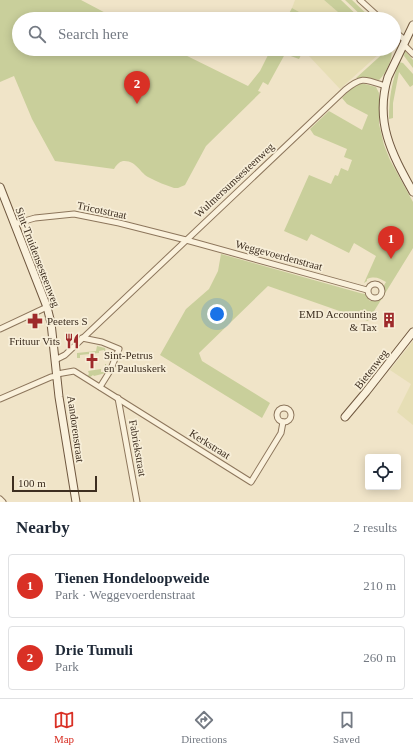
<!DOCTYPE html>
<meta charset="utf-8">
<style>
:root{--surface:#fff;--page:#f2f2f3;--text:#1f2937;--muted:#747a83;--line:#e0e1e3;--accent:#d93025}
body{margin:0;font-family:Georgia,serif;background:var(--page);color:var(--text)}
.controls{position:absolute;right:12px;bottom:12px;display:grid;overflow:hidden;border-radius:4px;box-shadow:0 2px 10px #0003}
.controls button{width:36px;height:36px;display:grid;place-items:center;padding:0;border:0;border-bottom:1px solid var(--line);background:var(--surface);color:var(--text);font:20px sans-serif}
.scale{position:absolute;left:12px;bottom:10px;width:85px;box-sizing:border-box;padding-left:4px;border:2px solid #3d2e20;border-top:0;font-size:11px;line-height:14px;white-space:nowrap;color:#3d2e20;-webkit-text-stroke:3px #f7eed8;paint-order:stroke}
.you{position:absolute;left:217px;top:314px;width:14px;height:14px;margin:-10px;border:3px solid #fff;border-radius:50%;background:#1a73e8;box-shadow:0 0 0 6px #1a73e833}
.badge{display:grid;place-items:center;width:26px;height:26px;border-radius:50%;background:var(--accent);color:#fff;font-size:13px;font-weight:700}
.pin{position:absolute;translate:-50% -33px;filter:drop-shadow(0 1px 2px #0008)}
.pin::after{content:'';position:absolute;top:21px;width:14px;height:12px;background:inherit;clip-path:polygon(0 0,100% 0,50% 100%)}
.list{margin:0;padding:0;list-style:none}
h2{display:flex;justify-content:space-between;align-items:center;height:52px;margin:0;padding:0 16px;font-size:17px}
h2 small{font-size:13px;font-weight:400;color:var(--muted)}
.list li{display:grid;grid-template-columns:26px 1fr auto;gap:12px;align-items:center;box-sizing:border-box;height:64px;margin:0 8px 8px;padding:0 8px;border:1px solid var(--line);border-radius:4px}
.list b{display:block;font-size:15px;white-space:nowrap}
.list p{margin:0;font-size:13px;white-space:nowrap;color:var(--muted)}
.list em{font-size:13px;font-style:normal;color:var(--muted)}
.icon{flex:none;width:22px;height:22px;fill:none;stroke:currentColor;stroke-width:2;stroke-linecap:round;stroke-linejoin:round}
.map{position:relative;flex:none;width:413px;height:502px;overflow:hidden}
.search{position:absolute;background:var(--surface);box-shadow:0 2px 10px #0003;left:12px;right:12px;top:12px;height:44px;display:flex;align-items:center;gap:10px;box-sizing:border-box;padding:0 14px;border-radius:22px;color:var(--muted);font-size:15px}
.sheet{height:196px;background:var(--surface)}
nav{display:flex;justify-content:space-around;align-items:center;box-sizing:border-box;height:56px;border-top:1px solid var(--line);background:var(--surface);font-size:11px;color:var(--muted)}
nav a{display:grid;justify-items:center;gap:2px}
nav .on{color:var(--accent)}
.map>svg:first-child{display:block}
.farmland{fill:#e6deb5}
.green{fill:#c9cf9b}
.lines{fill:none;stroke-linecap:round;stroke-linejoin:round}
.street-casing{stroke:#8d765c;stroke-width:7}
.secondary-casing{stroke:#6f573f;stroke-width:9}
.street{stroke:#faf1dc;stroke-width:5}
.secondary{stroke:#faf1dc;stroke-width:7}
.labels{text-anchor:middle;stroke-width:3.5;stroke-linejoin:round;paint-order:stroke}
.street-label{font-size:11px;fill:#3d2e20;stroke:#f7eed8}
.poi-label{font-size:11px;fill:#3d2e20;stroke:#f7eed8;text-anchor:end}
</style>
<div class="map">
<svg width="413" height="502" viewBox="0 0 413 502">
<rect width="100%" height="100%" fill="#f0e4c8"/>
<g class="farmland">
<polygon points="295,0 324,0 346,19 312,19 292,8"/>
<polygon points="311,49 376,49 380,53 340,89 309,56"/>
<polygon points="413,341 413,425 397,412 411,384 390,370"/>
</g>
<g class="green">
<path d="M0,0H81L117,19H19V49H173L248,86L260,71L271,49H304L299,59L285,54L268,85L263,82L258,91L261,92L206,146L185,185L178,188H174C166,185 157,182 150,178C139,173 137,160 123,161C119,162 116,165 114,169L55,161L32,119L14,76L0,82Z"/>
<polygon points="324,0 341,0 361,19 346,19"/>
<polygon points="345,0 352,0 372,19 365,19"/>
<polygon points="292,8 312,19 286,19"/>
<path d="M388,49H391C394,57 386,74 379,80L366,78H356Z"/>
<polygon points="405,51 413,60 413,68 404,56"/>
<path d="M399,62L403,63L413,74V85L410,87L399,72L393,103V118L389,119C389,97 392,82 399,62Z"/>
<path d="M361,83L376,87L379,93V124L384,145L390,160L413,202V248L368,321L268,286L199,353L202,361L270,403L262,418L160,355L186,309L209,289L218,271L221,254L360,293L365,294L370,301H377C383,298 386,294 383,287L386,282C379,278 375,276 367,279V281L364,283L376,256L354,243L349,253L311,234L307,241L284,231L309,175L331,184L335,175L338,176L341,168L348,171L352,160L344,157L347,149L314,135L310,129L329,111L362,130L368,115L347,104L342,98L353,86Z"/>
<polygon points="97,346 105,348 106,353 104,353 104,350 99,351 99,353 80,355 80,358 77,358 77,353 96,351"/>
<polygon points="105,364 106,364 107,370 106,373 94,376 93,375 89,378 87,376 89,374 88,371 101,369 101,372 106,372"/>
</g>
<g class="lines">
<g class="street-casing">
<g id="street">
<polyline points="360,0 381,19"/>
<polyline points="394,31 405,40"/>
<polyline points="403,44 413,54"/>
<polyline points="14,224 35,218 74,214 119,223 186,240 367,290"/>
<circle cx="375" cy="291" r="7"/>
<polyline points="0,329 47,307"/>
<polyline points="82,338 102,342 119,349 110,371 100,387"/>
<path d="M55,360L65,355L345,90C362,76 365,79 385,86"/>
<polyline points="57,374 74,371 251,482 281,433 283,422"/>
<polyline points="118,398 137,502"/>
<polyline points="0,399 51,377 57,376"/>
<circle cx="284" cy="415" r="7"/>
<polyline points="0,499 3,502"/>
</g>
</g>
<g class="secondary-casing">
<g id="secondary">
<path d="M413,25L388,77C374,122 392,154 413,192"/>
<polyline points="0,187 47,307 51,323 59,397 76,502"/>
<polyline points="345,417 366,392 413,332"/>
</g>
</g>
<use href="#street" class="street"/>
<use href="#secondary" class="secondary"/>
</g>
<defs>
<g id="building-bare" transform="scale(1.2)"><path d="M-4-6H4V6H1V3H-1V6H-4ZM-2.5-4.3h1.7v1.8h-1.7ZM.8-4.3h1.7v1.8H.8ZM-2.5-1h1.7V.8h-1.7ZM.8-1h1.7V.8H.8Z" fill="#9e2a2b" stroke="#f7eed8" stroke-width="2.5" paint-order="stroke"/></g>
<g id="pharmacy-bare" transform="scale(1.2)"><path d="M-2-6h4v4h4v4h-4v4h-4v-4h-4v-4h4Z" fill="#9e2a2b" stroke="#f7eed8" stroke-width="2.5" paint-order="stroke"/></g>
<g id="restaurant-bare" transform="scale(1.2)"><path d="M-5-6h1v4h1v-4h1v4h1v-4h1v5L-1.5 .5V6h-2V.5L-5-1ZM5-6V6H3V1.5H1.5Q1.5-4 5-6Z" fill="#9e2a2b" stroke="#f7eed8" stroke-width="2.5" paint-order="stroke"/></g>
<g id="church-bare" transform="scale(1.2)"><path d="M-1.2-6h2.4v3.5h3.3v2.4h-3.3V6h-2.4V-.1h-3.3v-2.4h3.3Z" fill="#9e2a2b" stroke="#f7eed8" stroke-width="2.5" paint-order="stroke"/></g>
</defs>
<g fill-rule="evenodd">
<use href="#building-bare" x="389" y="320"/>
<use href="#pharmacy-bare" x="35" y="321"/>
<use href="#restaurant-bare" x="72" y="341"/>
<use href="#church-bare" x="92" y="361"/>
</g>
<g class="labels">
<g class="street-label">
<text transform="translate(234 180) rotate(-43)" y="4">Wulmersumsesteenweg</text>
<text transform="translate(102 210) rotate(12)" y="4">Tricotstraat</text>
<text transform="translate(279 255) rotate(15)" y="4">Weggevoerdenstraat</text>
<text transform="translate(38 257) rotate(69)" y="4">Sint-Truidensesteenweg</text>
<text transform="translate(371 369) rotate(-52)" y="4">Bietenweg</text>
<text transform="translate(76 429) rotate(82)" y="4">Aandorenstraat</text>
<text transform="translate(210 444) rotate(32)" y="4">Kerkstraat</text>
<text transform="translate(138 448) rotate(80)" y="4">Fabriekstraat</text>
</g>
<g class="poi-label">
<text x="377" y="318">EMD Accounting<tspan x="377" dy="13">&amp; Tax</tspan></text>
<text x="47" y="325" text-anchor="start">Peeters S</text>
<text x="60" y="345">Frituur Vits</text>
<text x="104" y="359" text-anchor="start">Sint-Petrus<tspan x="104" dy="13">en Pauluskerk</tspan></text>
</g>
</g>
</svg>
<div class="controls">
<button><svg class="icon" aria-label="locate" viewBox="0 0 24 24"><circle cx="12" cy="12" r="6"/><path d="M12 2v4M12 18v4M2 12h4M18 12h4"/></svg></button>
</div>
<div class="scale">100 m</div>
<div class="you"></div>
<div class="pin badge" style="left:391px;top:259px">1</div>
<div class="pin badge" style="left:137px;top:104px">2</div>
<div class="search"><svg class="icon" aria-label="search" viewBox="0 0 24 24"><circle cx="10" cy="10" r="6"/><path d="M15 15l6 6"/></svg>Search here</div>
</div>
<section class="sheet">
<h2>Nearby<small>2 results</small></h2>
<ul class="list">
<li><span class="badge">1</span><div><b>Tienen Hondeloopweide</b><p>Park · Weggevoerdenstraat</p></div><em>210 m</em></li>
<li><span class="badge">2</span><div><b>Drie Tumuli</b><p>Park</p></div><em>260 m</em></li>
</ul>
</section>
<nav>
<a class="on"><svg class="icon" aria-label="map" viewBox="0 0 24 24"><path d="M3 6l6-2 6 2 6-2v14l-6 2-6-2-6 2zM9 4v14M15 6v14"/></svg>Map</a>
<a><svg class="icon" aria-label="directions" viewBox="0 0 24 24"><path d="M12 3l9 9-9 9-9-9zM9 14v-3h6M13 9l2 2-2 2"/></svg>Directions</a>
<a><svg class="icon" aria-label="saved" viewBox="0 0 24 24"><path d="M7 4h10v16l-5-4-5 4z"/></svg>Saved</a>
</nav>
